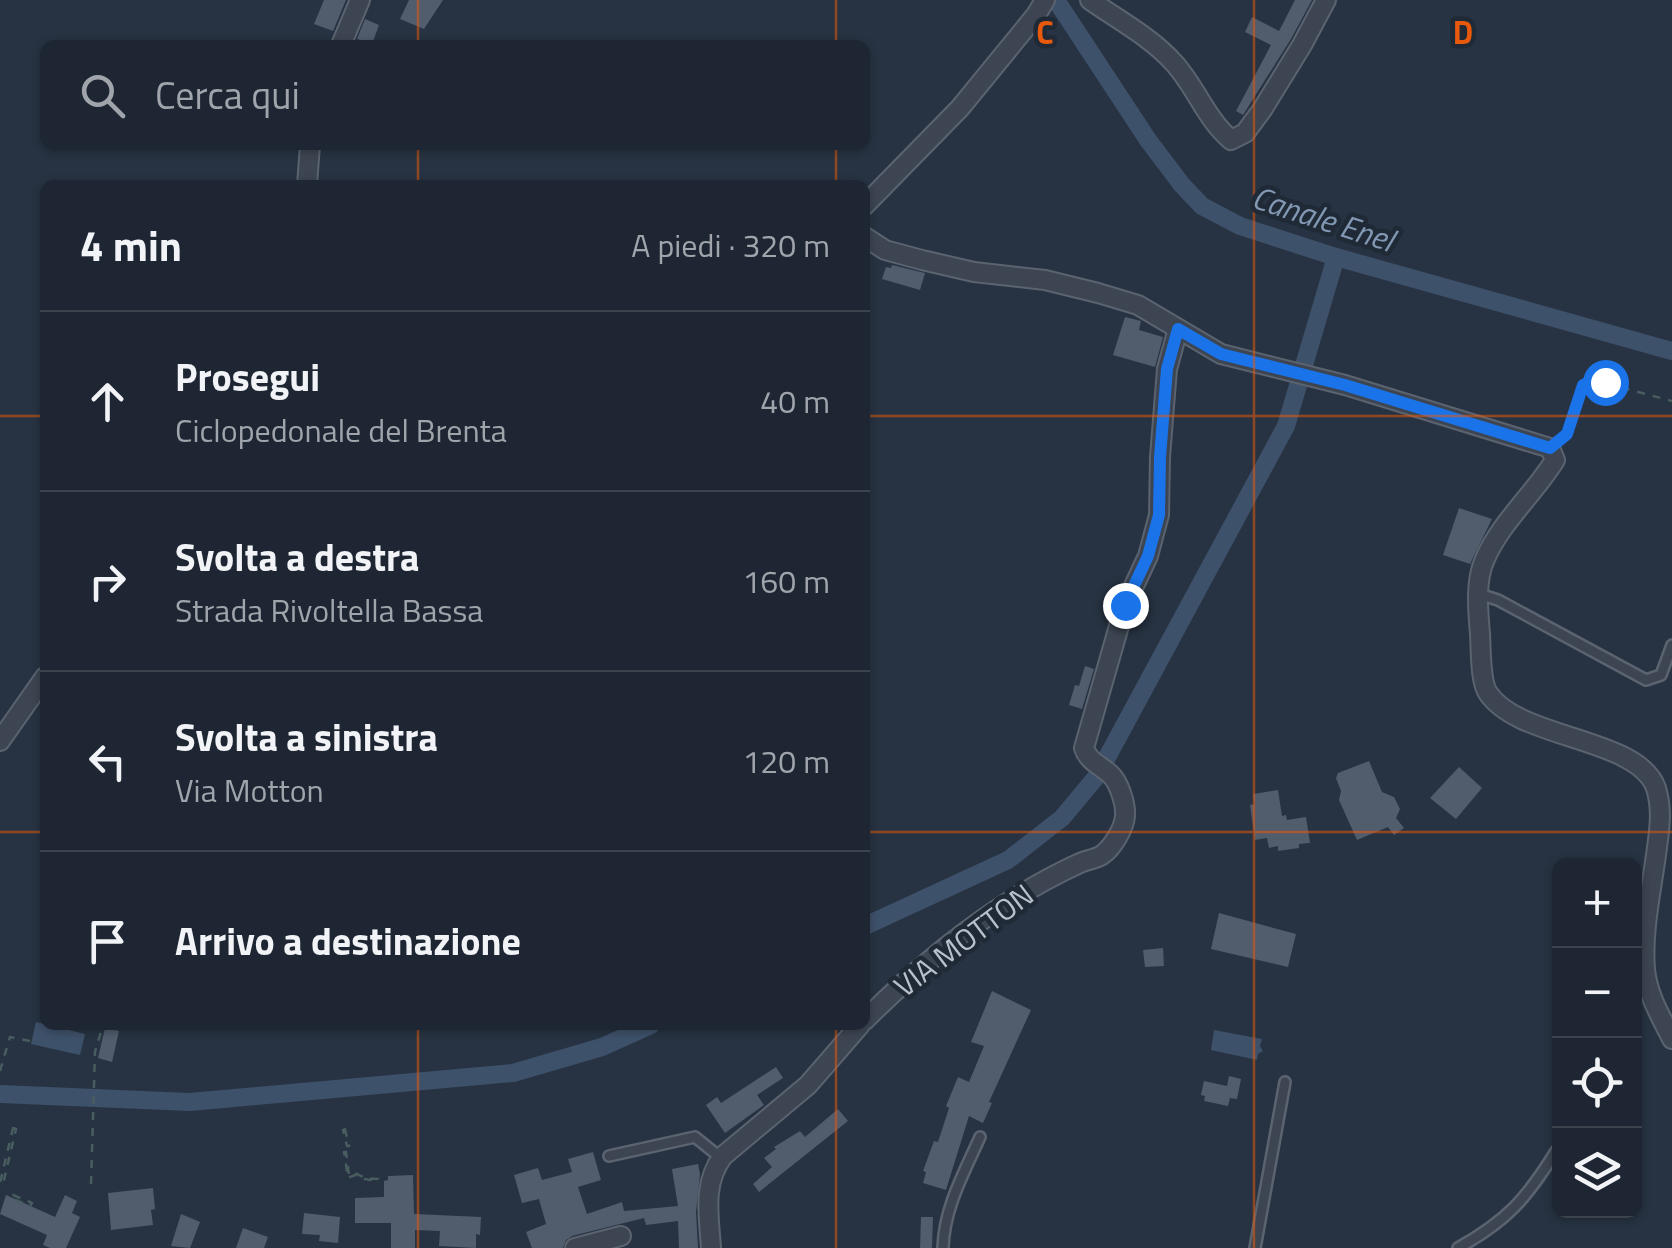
<!DOCTYPE html>
<html lang="it">
<meta charset="utf-8">
<style>
:root{--surface:#1d2632;--page:#252e3a;--text:#f1f3f6;--muted:#a0a5ac;--line:#3b434d}
body{margin:0;font-family:"Titillium Web",sans-serif;background:var(--page);color:var(--text)}
.controls{position:absolute;right:30px;bottom:30px;display:grid;overflow:hidden;border-radius:15px;box-shadow:0 2px 8px #0004}
.controls button{width:90px;height:90px;display:grid;place-items:center;padding:0;border:0;border-bottom:2px solid var(--line);background:var(--surface);color:var(--text);font:50px sans-serif}
.stop{position:absolute;width:30px;height:30px;margin:-22px;border:8px solid #1a73e8;border-radius:50%;background:#fff}
.stop.end{background:#1a73e8;border-color:#fff;box-shadow:0 2px 10px #0008}
.list{margin:0;padding:0;list-style:none}
h2{display:flex;justify-content:space-between;align-items:center;height:130px;margin:0;padding:0 40px;font-size:42px}
h2 small{font-size:32px;font-weight:400;color:var(--muted)}
.list li{display:grid;grid-template-columns:65px 1fr auto;gap:30px;align-items:center;box-sizing:border-box;height:180px;padding:0 40px;border-top:2px solid var(--line)}
.list b{display:block;font-size:38px;white-space:nowrap}
.list p{margin:0;font-size:32px;white-space:nowrap;color:var(--muted)}
.list em{font-size:32px;font-style:normal;color:var(--muted)}
.icon{flex:none;width:55px;height:55px;fill:none;stroke:currentColor;stroke-width:2;stroke-linecap:round;stroke-linejoin:round}
.map{position:relative;flex:none;width:1672px;height:1248px;overflow:hidden}
.search{position:absolute;background:var(--surface);box-shadow:0 2px 8px #0004;left:40px;top:40px;width:830px;height:110px;display:flex;align-items:center;gap:25px;box-sizing:border-box;padding:0 35px;border-radius:15px;color:var(--muted);font-size:38px}
.panel{position:absolute;background:var(--surface);box-shadow:0 2px 8px #0004;left:40px;top:180px;width:830px;height:850px;border-radius:15px}
.map>svg:first-child{display:block}
.water{fill:#3e516a}
.lines{fill:none;stroke-linecap:round;stroke-linejoin:round}
.canal{stroke:#3e516a;stroke-width:18}
.building{fill:#515c6d}
.lane-casing{stroke:#5a636f;stroke-width:14}
.street-casing{stroke:#5a636f;stroke-width:22}
.path{stroke:#485d5f;stroke-width:2.5;stroke-dasharray:8 8;stroke-linecap:butt}
.lane{stroke:#3c4551;stroke-width:9}
.street{stroke:#3c4551;stroke-width:18}
.route{stroke:#1a73e8;stroke-width:12}
.grid{fill:none;stroke:#e8590c;stroke-width:2.5;stroke-opacity:0.55}
.labels{text-anchor:middle;stroke-width:9;stroke-linejoin:round;paint-order:stroke}
.street-label{font-size:30px;fill:#b9c0cb;stroke:#202a37}
.water-label{font-size:32px;font-style:italic;fill:#8197b2;stroke:#202a37}
.grid-label{font-size:32px;text-anchor:middle;font-weight:bold;fill:#e8590c;stroke:#202a37;stroke-width:9;stroke-linejoin:round;paint-order:stroke}
</style>
<div class="map">
<svg width="1672" height="1248" viewBox="0 0 1672 1248">
<rect width="100%" height="100%" fill="#273342"/>
<g class="water">
<polygon points="36,1022 85,1034 80,1055 31,1044"/>
<polygon points="1214,1030 1262,1039 1260,1046 1263,1051 1258,1054 1257,1060 1211,1050"/>
</g>
<g class="lines">
<g class="canal">
<polyline points="1056,0 1148,140 1182,185 1202,206 1240,226 1336,257 1672,351"/>
<polyline points="865,926 1008,860 1062,818 1097,776 1286,426 1336,257"/>
<polyline points="0,1094 190,1102 513,1073 602,1047 651,1025"/>
</g>
</g>
<g class="building">
<polygon points="324,0 346,0 333,31 314,24"/>
<polygon points="409,0 443,0 424,29 400,19"/>
<polygon points="1295,0 1312,0 1291,39 1243,115 1236,111 1271,45 1245,32 1252,17 1279,31"/>
<polygon points="365,19 379,25 372,44 357,39"/>
<polygon points="892,265 925,273 920,290 882,279 886,267 891,268"/>
<polygon points="1125,317 1141,321 1139,330 1163,337 1155,367 1113,355"/>
<polygon points="1459,508 1492,519 1470,564 1443,555"/>
<polygon points="1085,666 1094,669 1082,709 1069,705 1075,685 1079,686"/>
<polygon points="1369,761 1382,792 1394,797 1400,809 1396,818 1404,828 1394,835 1388,827 1357,840 1339,800 1341,791 1336,778 1338,773"/>
<polygon points="1459,767 1482,788 1456,819 1430,798"/>
<polygon points="1278,790 1282,816 1286,815 1287,820 1306,817 1310,843 1299,844 1299,848 1278,851 1278,846 1269,848 1267,838 1255,840 1250,805 1254,804 1253,794"/>
<polygon points="1219,913 1296,934 1288,967 1211,949"/>
<polygon points="1163,948 1164,966 1145,967 1143,950"/>
<polygon points="992,991 1031,1010 989,1102 992,1103 983,1123 969,1116 946,1190 923,1183 926,1172 923,1171 934,1141 938,1142 949,1108 946,1106 958,1077 969,1082 984,1046 971,1042"/>
<polygon points="105,1028 119,1031 112,1062 98,1058"/>
<polygon points="776,1067 783,1078 757,1095 764,1105 725,1133 706,1105 717,1097 721,1103"/>
<polygon points="1229,1076 1241,1079 1237,1099 1230,1098 1228,1106 1204,1101 1205,1096 1201,1095 1204,1081 1227,1086"/>
<polygon points="838,1109 848,1121 759,1192 753,1184 772,1167 764,1158 776,1149 774,1147 800,1131 805,1137"/>
<polygon points="593,1152 601,1180 578,1187 587,1214 622,1202 624,1211 678,1206 672,1169 698,1164 700,1174 696,1212 698,1248 679,1248 678,1221 646,1225 644,1218 572,1236 566,1240 563,1248 532,1248 526,1232 546,1224 539,1199 522,1203 514,1175 538,1168 542,1180 572,1172 568,1159"/>
<polygon points="413,1175 414,1214 481,1217 480,1235 476,1234 476,1248 439,1246 440,1231 415,1230 415,1248 391,1248 391,1223 355,1223 355,1198 384,1197 384,1181 388,1180 388,1176"/>
<polygon points="153,1188 155,1209 151,1210 153,1225 111,1230 108,1193"/>
<polygon points="6,1195 55,1217 65,1195 77,1201 72,1213 80,1217 66,1248 50,1248 43,1245 47,1235 0,1214"/>
<polygon points="304,1213 340,1217 338,1243 319,1241 320,1235 302,1234"/>
<polygon points="181,1214 200,1222 190,1248 171,1246"/>
<polygon points="921,1217 933,1217 932,1248 920,1248"/>
<polygon points="243,1228 268,1237 264,1248 236,1248"/>
</g>
<g class="lines">
<g class="lane-casing">
<g id="lane">
<polyline points="1479,594 1498,600 1646,680 1661,675 1672,645"/>
<polyline points="609,1156 695,1137 721,1158"/>
<path d="M943,1248C944,1208 964,1173 980,1137"/>
<polyline points="1255,1248 1285,1082"/>
<path d="M1458,1248C1507,1221 1527,1198 1556,1151"/>
</g>
</g>
<g class="street-casing">
<g id="street">
<path d="M1090,0C1118,20 1151,37 1174,63C1196,87 1206,119 1231,140L1245,133L1262,110L1302,45L1326,0"/>
<polyline points="341,45 360,0"/>
<polyline points="307,185 310,145"/>
<polyline points="865,205 960,108 1036,15 1045,0"/>
<path d="M865,237L885,250L922,260L974,272L1045,280L1098,293L1138,305L1221,354L1345,385L1550,448L1555,460C1534,494 1501,522 1485,559C1475,580 1478,611 1480,634C1481,649 1480,681 1488,693C1519,740 1638,737 1656,788C1663,811 1659,832 1656,855C1651,892 1642,932 1645,969C1647,994 1661,1017 1672,1039"/>
<polyline points="0,741 45,677"/>
<path d="M865,1020C926,959 1001,899 1080,863C1086,860 1096,859 1102,855C1112,848 1124,829 1125,816C1126,804 1119,782 1110,774C1100,765 1088,761 1084,748L1125,605L1148,556L1159,515L1160,457L1167,369L1178,329"/>
<polyline points="575,1248 621,1236"/>
<path d="M711,1248C709,1215 702,1184 723,1156L808,1085L860,1025"/>
</g>
</g>
<g class="path">
<polyline points="1564,436 1567,434 1583,385 1593,380 1672,401"/>
<polyline points="0,1071 10,1037 30,1041"/>
<polygon points="13,1128 16,1129 3,1184 0,1183"/>
<polygon points="345,1129 349,1146 347,1146 343,1130"/>
<polygon points="344,1152 346,1152 349,1175 355,1173 365,1178 378,1179 378,1181 364,1179 355,1175 348,1178"/>
<polyline points="91,1184 95,1052 103,1025"/>
<polygon points="13,1195 32,1203 30,1206 11,1198"/>
</g>
<use href="#lane" class="lane"/>
<use href="#street" class="street"/>
</g>
<g class="lines">
<polyline class="route" points="1125,605 1148,556 1159,515 1160,457 1167,369 1178,329 1221,354 1345,385 1550,448 1567,434 1583,385 1593,380 1605,382"/>
</g>
<path class="grid" d="M418,0V45M836,0V45M1254,0V1248M418,145V185M836,145V185M0,416H45M865,416H1672M0,832H45M865,832H1672M418,1025V1248M836,1025V1248"/>
<g class="labels">
<g class="street-label">
<text transform="translate(964 941) rotate(-37)" y="10">VIA MOTTON</text>
</g>
<g class="water-label">
<text transform="translate(1323 219) rotate(18)" y="11">Canale Enel</text>
</g>
</g>
<g class="grid-label">
<text x="1045" y="44">C</text>
<text x="1463" y="44">D</text>
</g>
</svg>
<div class="controls">
<button>+</button>
<button>−</button>
<button><svg class="icon" aria-label="locate" viewBox="0 0 24 24"><circle cx="12" cy="12" r="6"/><path d="M12 2v4M12 18v4M2 12h4M18 12h4"/></svg></button>
<button><svg class="icon" aria-label="layers" viewBox="0 0 24 24"><path d="M12 4l9 5-9 5-9-5zM3 14l9 5 9-5"/></svg></button>
</div>
<div class="stop" style="left:1605px;top:382px"></div>
<div class="stop end" style="left:1125px;top:605px"></div>
<div class="search"><svg class="icon" aria-label="search" viewBox="0 0 24 24"><circle cx="10" cy="10" r="6"/><path d="M15 15l6 6"/></svg>Cerca qui</div>
<section class="panel">
<h2>4 min<small>A piedi · 320 m</small></h2>
<ul class="list">
<li><svg class="icon" aria-label="ahead" viewBox="0 0 24 24"><path d="M12 20V5M6 11l6-6 6 6"/></svg><div><b>Prosegui</b><p>Ciclopedonale del Brenta</p></div><em>40 m</em></li>
<li><svg class="icon" aria-label="right" viewBox="0 0 24 24"><path d="M7 20v-9h11M14 6l5 5-5 5"/></svg><div><b>Svolta a destra</b><p>Strada Rivoltella Bassa</p></div><em>160 m</em></li>
<li><svg class="icon" aria-label="left" viewBox="0 0 24 24"><path d="M17 20v-9H6M10 6l-5 5 5 5"/></svg><div><b>Svolta a sinistra</b><p>Via Motton</p></div><em>120 m</em></li>
<li><svg class="icon" aria-label="arrive" viewBox="0 0 24 24"><path d="M6 21V4h12l-3 4 3 4H6"/></svg><div><b>Arrivo a destinazione</b></div></li>
</ul>
</section>
</div>
